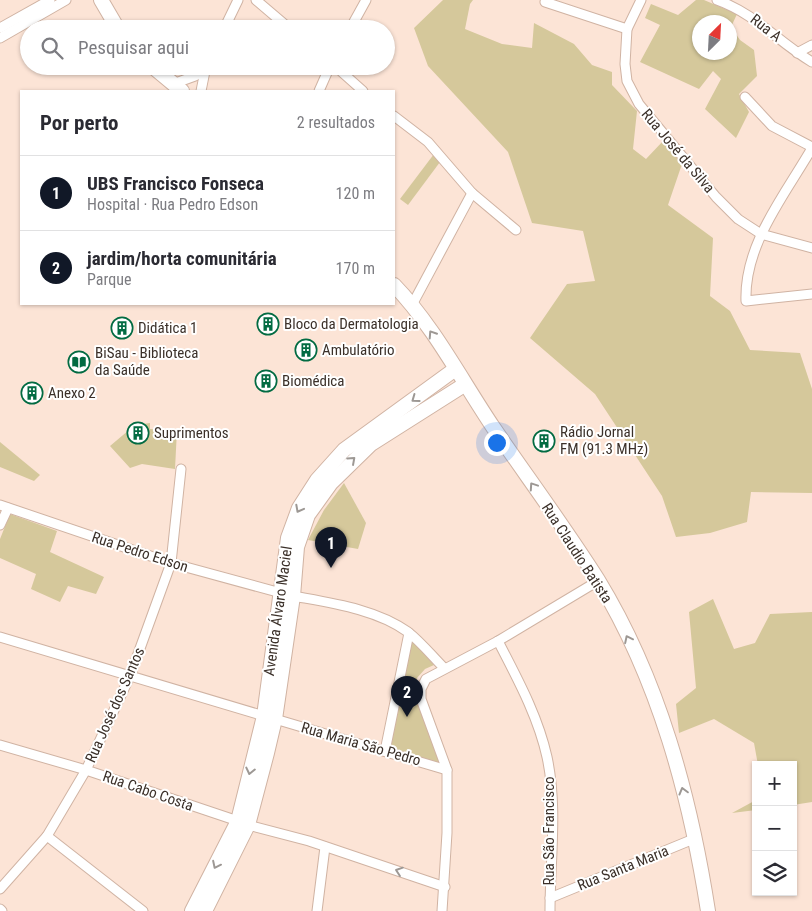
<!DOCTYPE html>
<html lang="pt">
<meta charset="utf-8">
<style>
:root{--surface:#fff;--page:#f7f7f7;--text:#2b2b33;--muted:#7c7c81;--line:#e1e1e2;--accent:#111827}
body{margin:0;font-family:"Roboto Condensed",sans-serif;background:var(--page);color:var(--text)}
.controls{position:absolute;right:15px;bottom:15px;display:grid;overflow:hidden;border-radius:0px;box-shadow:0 1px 4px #0004}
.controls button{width:45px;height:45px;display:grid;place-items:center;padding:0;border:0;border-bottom:1px solid var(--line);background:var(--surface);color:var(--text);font:25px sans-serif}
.compass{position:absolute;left:692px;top:15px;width:45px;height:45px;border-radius:50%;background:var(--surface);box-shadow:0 1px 4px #0004;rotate:24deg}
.you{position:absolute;left:496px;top:442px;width:18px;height:18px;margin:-12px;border:4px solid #fff;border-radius:50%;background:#1a73e8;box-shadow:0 0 0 8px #1a73e833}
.badge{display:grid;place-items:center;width:32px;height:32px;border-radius:50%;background:var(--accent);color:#fff;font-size:16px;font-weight:700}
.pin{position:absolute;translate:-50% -41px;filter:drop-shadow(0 1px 2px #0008)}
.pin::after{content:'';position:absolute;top:26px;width:18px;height:15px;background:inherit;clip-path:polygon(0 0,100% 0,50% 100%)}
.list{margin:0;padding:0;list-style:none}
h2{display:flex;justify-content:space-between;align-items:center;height:65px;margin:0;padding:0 20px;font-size:21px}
h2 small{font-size:16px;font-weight:400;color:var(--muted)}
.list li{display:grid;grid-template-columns:32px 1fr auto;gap:15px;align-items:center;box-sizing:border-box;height:75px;padding:0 20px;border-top:1px solid var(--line)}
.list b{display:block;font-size:19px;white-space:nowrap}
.list p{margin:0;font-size:16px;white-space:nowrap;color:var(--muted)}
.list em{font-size:16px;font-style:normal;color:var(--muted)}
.icon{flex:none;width:28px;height:28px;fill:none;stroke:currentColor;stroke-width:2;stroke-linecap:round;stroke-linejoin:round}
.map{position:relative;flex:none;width:812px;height:911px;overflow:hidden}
.search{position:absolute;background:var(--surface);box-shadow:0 1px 4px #0004;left:20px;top:20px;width:375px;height:55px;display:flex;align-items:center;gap:12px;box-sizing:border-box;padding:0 18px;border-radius:28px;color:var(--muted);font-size:19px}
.panel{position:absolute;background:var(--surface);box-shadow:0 1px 4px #0004;left:20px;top:90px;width:375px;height:215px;border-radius:0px}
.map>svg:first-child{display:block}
.green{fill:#d5c89b;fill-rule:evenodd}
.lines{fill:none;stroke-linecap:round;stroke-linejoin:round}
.street-casing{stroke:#d0b3a3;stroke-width:11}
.secondary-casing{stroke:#d0b3a3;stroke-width:16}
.street{stroke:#fff;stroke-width:9}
.secondary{stroke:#fff;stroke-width:14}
.oneway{stroke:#9d9894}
.labels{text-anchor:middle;stroke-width:4;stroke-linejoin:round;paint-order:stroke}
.street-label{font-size:15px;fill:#3b3029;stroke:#fff}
.poi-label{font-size:15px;fill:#3b3029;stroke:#fff;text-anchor:start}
</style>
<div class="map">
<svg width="812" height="911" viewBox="0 0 812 911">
<rect width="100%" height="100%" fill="#fce4d6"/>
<g class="green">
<polygon points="443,0 473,0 470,4 465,29 502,44 532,48 534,23 574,44 592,65 612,72 612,85 637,111 633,149 646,159 663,141 682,164 668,205 713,238 710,296 730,311 750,350 800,353 812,389 812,493 751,492 747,522 710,533 676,537 662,496 595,394 530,338 567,284 595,281 583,231 532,223 508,152 428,66 414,28"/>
<path d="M696,0H704L737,14L731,27L740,40L754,50L757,76L739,94L749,112L736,138L705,109L721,79L713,71L699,89L640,62L660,25L645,18L651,4L678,15ZM700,22H730V52H700Z"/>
<polygon points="434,154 440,162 408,205 400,199"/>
<polygon points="150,423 150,429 177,430 175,469 142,464 130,468 110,446 135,425"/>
<polygon points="0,442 40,475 34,481 0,467"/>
<polygon points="344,483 366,523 358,549 308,540 324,510"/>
<polygon points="10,514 57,531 50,552 104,577 96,594 68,586 60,602 31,589 36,574 0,558 0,539"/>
<polygon points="713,599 734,649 755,643 770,614 812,612 812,802 793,805 793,765 758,765 754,743 714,719 679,733 676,704 696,688 689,612"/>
<polygon points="409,637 434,665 425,669 417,678 421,713 441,766 385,745"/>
<polygon points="756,800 756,810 732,813"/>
</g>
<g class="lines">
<g class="street-casing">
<g id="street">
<polyline points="256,0 290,29"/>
<polyline points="641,0 627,29 625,64 627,81 639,104 716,197 738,219 761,234 812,248"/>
<path d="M717,0C756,14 778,42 812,62"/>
<polyline points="545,2 627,29"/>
<polyline points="0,28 50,0"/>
<polyline points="224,29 238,0"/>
<polyline points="350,29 366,0"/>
<polyline points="0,38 66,0"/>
<polyline points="797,53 812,45"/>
<polyline points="335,66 363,91"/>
<polyline points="173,84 195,76 205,69"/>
<polyline points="201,91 206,66"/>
<polyline points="319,91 330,66"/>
<polyline points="745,97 772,126 812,147"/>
<polyline points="394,116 428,142 472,193 516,230"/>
<path d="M812,148C785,195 744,244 746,301L812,294"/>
<polyline points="412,305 472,193"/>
<polyline points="0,505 171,563 281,593"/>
<polyline points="0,525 8,508"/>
<path d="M293,596C331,603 376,609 408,632C421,642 432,656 444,668"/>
<polyline points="0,637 264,716"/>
<path d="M498,641C517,678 538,716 547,757C558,808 550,860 550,911"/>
<polyline points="275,719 447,770"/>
<polyline points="0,745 86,770 238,821"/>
<polyline points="385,751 409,633"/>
<polyline points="248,825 309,841 445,887"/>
<polyline points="47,836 143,911"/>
<polyline points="0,889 47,836 86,770 130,676 171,563 181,469"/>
<polyline points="550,898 696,838"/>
<polyline points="0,909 2,911"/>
<polyline points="317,911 325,847"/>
<polyline points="442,911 447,833 447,770 421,699 421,689 426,679 498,641 598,581"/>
</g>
</g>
<g class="secondary-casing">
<g id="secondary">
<polyline points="101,0 118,29"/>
<polyline points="152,66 182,91"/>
<path d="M394,285C433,325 462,381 493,427C528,478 565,528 598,580C659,680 690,796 708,911"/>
<polyline points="192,911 238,821 264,716 288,538 299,508 317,480 344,450 454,370"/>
<polyline points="205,911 248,825 267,753 275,719 293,596 297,547 308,515 331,483 371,444 464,385"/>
</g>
</g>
<use href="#street" class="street"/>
<use href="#secondary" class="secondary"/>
</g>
<defs><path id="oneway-chevron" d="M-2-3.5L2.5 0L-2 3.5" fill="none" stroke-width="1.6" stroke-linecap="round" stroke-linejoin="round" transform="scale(1.25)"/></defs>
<g class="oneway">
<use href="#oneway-chevron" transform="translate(432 334) rotate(-123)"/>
<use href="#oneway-chevron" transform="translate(415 399) rotate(144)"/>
<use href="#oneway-chevron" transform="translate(352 460) rotate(-42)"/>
<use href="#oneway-chevron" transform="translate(533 486) rotate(-124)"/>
<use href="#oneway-chevron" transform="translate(299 509) rotate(118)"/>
<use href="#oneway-chevron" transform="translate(628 639) rotate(-116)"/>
<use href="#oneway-chevron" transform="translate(250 771) rotate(103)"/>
<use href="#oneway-chevron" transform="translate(683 791) rotate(-105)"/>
<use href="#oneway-chevron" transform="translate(216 865) rotate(116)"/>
<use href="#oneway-chevron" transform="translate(399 871) rotate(-161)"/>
</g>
<defs>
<g id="building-ring" transform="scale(1.125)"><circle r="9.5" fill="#fff" stroke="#026b42" stroke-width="1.5"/><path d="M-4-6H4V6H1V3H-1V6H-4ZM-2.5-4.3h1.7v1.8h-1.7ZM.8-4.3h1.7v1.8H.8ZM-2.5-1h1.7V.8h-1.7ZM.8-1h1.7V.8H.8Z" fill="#026b42"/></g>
<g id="library-ring" transform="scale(1.125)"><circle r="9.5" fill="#fff" stroke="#026b42" stroke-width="1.5"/><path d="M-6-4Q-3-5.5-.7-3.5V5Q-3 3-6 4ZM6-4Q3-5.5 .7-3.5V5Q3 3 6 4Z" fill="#026b42"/></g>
</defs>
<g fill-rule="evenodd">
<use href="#building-ring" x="268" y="324"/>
<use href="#building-ring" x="122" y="328"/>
<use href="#building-ring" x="306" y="350"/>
<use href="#library-ring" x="79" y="362"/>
<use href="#building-ring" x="266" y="381"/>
<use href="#building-ring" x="32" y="393"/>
<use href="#building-ring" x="138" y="433"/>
<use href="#building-ring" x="544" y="441"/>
</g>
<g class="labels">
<g class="street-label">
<text transform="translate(766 28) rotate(38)" y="5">Rua A</text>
<text transform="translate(678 151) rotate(50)" y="5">Rua José da Silva</text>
<text transform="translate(140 552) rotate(18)" y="5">Rua Pedro Edson</text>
<text transform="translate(577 553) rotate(57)" y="5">Rua Claudio Batista</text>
<text transform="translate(278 611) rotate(-82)" y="5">Avenida Álvaro Maciel</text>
<text transform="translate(115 705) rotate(-66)" y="5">Rua José dos Santos</text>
<text transform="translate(361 744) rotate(16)" y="5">Rua Maria São Pedro</text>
<text transform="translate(148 791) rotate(19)" y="5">Rua Cabo Costa</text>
<text transform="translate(549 831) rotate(-90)" y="5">Rua São Francisco</text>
<text transform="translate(623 868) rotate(-22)" y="5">Rua Santa Maria</text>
</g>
<g class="poi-label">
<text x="284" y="329">Bloco da Dermatologia</text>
<text x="138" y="333">Didática 1</text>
<text x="322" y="355">Ambulatório</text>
<text x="95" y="358">BiSau - Biblioteca<tspan x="95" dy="17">da Saúde</tspan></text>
<text x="282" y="386">Biomédica</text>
<text x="48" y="398">Anexo 2</text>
<text x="560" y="437">Rádio Jornal<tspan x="560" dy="17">FM (91.3 MHz)</tspan></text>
<text x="154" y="438">Suprimentos</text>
</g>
</g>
</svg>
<div class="controls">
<button>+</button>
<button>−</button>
<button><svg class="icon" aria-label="layers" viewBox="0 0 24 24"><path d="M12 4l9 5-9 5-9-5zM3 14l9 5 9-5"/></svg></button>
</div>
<svg class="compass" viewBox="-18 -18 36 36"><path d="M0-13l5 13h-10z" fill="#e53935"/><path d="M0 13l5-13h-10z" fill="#7c7c81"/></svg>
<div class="you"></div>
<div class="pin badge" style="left:331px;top:568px">1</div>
<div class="pin badge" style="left:407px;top:717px">2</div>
<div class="search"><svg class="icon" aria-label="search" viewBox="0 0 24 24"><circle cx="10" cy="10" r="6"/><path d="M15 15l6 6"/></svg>Pesquisar aqui</div>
<section class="panel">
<h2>Por perto<small>2 resultados</small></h2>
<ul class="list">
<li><span class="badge">1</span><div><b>UBS Francisco Fonseca</b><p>Hospital · Rua Pedro Edson</p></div><em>120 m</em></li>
<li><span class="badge">2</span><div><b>jardim/horta comunitária</b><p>Parque</p></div><em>170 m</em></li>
</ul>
</section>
</div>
